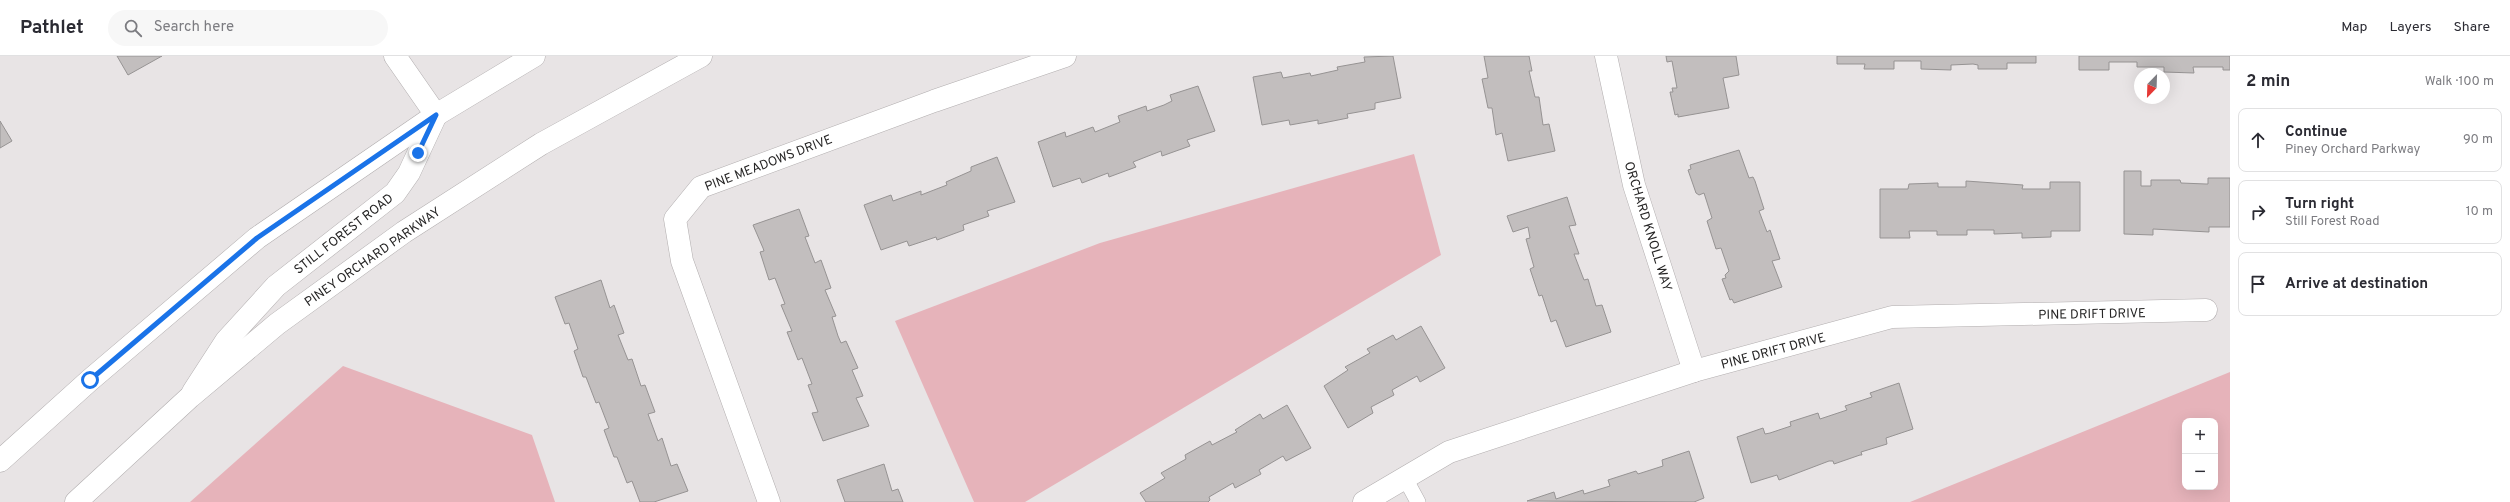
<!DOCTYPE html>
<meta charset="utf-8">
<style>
:root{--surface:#fff;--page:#f7f7f7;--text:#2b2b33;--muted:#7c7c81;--line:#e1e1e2}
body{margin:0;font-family:Overpass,sans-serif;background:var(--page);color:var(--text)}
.controls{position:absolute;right:12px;bottom:12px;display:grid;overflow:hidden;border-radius:8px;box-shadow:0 4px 16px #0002}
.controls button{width:36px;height:36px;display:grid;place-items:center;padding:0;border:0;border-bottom:1px solid var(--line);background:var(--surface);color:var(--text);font:20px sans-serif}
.compass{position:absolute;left:2134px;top:12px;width:36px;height:36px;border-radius:50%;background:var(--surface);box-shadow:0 4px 16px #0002;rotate:203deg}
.stop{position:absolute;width:12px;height:12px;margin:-9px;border:3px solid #1a73e8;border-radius:50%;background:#fff}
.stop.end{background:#1a73e8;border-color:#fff;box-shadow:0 1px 4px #0008}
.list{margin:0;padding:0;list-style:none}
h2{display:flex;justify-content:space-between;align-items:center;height:52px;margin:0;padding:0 16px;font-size:17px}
h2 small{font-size:13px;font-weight:400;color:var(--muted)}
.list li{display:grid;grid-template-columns:26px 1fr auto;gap:12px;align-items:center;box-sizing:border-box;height:64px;margin:0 8px 8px;padding:0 8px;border:1px solid var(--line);border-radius:8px}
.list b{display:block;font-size:15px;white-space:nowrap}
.list p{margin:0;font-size:13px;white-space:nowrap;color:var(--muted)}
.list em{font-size:13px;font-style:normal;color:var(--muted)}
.icon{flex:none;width:22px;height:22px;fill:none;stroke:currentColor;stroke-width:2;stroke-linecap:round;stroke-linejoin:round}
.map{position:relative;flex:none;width:2230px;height:446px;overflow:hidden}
header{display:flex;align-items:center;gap:24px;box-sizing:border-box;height:56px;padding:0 20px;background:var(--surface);border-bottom:1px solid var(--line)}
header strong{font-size:19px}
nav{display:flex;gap:22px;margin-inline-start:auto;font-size:14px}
.search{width:280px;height:36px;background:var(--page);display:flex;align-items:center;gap:10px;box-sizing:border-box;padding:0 14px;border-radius:22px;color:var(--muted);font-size:15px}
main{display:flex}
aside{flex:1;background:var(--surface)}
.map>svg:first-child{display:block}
.green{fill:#e6b3ba;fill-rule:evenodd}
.building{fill:#c2bebe;stroke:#969393}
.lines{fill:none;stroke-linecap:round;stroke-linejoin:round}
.service-casing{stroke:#b2aeaf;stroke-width:16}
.minor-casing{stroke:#b2aeaf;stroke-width:23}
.tertiary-casing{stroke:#b2aeaf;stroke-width:23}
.service{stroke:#fff;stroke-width:15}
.minor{stroke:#fff;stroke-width:22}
.tertiary{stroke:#fff;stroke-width:22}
.route{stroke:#1a73e8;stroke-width:5}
.labels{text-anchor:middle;stroke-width:3.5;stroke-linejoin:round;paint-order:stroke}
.street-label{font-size:13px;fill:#272626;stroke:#fff}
</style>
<header>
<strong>Pathlet</strong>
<div class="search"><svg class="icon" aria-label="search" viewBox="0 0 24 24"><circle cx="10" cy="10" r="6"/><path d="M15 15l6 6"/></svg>Search here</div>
<nav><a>Map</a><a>Layers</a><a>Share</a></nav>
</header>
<main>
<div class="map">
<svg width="2230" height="446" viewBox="0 0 2230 446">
<rect width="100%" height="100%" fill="#e8e4e5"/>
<g class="green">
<polygon points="1414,98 1441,199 1025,446 974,446 895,265 1100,187"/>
<polygon points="343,310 532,379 555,446 190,446"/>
<path d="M2230,316V446H1910ZM2185,365H2215V431H2185Z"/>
</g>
<g class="building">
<polygon points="117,0 162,0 128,19"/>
<polygon points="1393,0 1401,42 1375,47 1375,53 1347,58 1348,62 1318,68 1318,64 1290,69 1289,64 1262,69 1253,21 1281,16 1283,22 1310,17 1311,20 1338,14 1337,11 1365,6 1364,1"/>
<polygon points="1484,0 1529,0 1532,15 1529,15 1535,41 1539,41 1543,69 1549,68 1555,95 1508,105 1502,77 1496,79 1492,52 1488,52 1482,23 1488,22"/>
<polygon points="1666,0 1736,0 1739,19 1723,22 1729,52 1678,61 1678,58 1675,59 1670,36 1673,36 1672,32 1677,32 1672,5 1667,6"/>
<polygon points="1837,0 2036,0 2036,7 2007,7 2007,13 1978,13 1978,9 1973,8 1951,9 1951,14 1921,13 1921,5 1894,5 1894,13 1864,13 1865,8 1837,8"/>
<polygon points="2079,0 2230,0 2230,14 2223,14 2223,11 2193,11 2194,17 2164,16 2164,11 2137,11 2137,6 2109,6 2109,14 2079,14"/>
<polygon points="1198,30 1215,75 1187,84 1190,90 1162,100 1161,95 1133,106 1136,111 1109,121 1108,117 1082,127 1080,122 1053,131 1038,86 1065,76 1066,81 1093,71 1095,76 1120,66 1118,60 1146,50 1147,55 1164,49 1172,45 1170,39"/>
<polygon points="0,65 12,85 0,92"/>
<polygon points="1739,94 1749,122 1753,121 1755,125 1764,153 1759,155 1767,176 1770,174 1780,203 1772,205 1782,231 1734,247 1732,243 1730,244 1722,223 1726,222 1725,219 1729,215 1721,192 1716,193 1707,165 1712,162 1704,137 1699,139 1696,137 1688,114 1691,113 1690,109"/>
<polygon points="997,101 1015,146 987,155 989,160 963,169 964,174 937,184 936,181 909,190 907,185 881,194 864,149 891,139 893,145 921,135 921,139 947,129 946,126 971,115 971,111"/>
<polygon points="2124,115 2141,115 2141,130 2151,130 2151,124 2180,124 2181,127 2206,128 2208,128 2208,122 2230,122 2230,171 2209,171 2209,176 2153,173 2153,179 2124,178"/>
<polygon points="1966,125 2023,129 2022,133 2050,133 2050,126 2080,126 2080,175 2051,175 2051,181 2022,182 2022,177 1994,178 1994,174 1967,174 1967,179 1937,179 1937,175 1909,175 1910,182 1880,182 1880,133 1908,133 1909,128 1938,127 1938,131 1966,131"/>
<polygon points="1567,141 1576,169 1569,170 1579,198 1574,198 1584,224 1588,223 1596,250 1602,249 1611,276 1566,291 1556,264 1551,266 1542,239 1539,240 1530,213 1534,211 1526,183 1530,182 1528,171 1513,176 1507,160"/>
<polygon points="799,153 809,180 805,181 815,207 821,204 831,232 825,234 836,260 832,261 838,280 841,287 846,285 858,312 852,314 863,340 856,342 869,370 823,385 812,357 818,356 808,329 812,328 802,302 798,304 787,276 792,275 781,249 785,248 775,222 769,224 760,196 764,195 763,192 753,169"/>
<polygon points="601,224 610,252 614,249 624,277 618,279 628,304 632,303 641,330 645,329 655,356 648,358 658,385 662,382 671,410 677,408 688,435 654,446 640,446 632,425 627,427 617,401 614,401 604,374 609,372 599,346 596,347 586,321 583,321 574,295 578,293 569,267 565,268 555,241"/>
<polygon points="1421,270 1445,312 1420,326 1417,320 1392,334 1394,339 1371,351 1373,357 1348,372 1324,330 1348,314 1345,311 1370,297 1367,293 1393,279 1396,284"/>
<polygon points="1899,327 1913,373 1886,382 1887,388 1861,396 1862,399 1860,399 1834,408 1833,405 1829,405 1779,424 1777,419 1751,427 1737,381 1763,372 1765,378 1770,377 1791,370 1790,366 1818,357 1820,363 1847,354 1845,350 1872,341 1870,337"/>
<polygon points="1287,349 1311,392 1286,405 1283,400 1259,414 1261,418 1235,432 1233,427 1209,441 1210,444 1208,446 1146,446 1140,437 1165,422 1161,417 1186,403 1185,399 1210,385 1212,389 1237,376 1235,374 1260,358 1263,363"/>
<polygon points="1689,395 1704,442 1694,446 1527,445 1554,436 1556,443 1583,434 1584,438 1610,430 1608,424 1636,415 1638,418 1663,410 1662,404"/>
<polygon points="884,408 892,435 898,433 903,446 845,446 837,424"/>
</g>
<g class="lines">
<g class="service-casing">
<polyline id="service" points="1405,422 1418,446"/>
</g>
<g class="minor-casing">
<g id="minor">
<polyline points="1606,0 1634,129 1694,315"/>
<polyline points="193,336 226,285 276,230 395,137 409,117 436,59 395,0"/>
<polyline points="769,446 682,205 675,163 701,131 934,45 1065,0"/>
<polyline points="1364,446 1449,396 1694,315 1892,261 2206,254"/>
</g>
</g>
<g class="tertiary-casing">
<g id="tertiary">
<polyline points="0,405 90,324 257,182 436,59 534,0"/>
<polyline points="76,446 190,341 277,268 404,176 541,88 701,0"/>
</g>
</g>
<use href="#service" class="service"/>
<use href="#minor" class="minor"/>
<use href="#tertiary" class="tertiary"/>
</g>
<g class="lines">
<polyline class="route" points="90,324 257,182 436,59 418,97"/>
</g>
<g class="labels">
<g class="street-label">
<text transform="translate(768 106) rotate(-21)" y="5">PINE MEADOWS DRIVE</text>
<text transform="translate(1649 170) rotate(73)" y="5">ORCHARD KNOLL WAY</text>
<text transform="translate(343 177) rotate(-38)" y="5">STILL FOREST ROAD</text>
<text transform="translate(372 200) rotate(-35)" y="5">PINEY ORCHARD PARKWAY</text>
<text transform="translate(2092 257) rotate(-1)" y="5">PINE DRIFT DRIVE</text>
<text transform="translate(1773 294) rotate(-15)" y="5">PINE DRIFT DRIVE</text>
</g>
</g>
</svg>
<div class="controls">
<button>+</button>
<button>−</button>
</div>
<svg class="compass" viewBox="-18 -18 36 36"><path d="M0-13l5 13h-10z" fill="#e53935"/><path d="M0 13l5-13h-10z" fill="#7c7c81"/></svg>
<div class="stop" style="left:90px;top:324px"></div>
<div class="stop end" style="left:418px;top:97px"></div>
</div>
<aside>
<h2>2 min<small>Walk · 100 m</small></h2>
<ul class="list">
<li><svg class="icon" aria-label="ahead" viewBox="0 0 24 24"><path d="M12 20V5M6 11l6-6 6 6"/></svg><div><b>Continue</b><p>Piney Orchard Parkway</p></div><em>90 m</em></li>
<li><svg class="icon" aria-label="right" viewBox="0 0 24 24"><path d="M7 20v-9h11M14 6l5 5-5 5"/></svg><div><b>Turn right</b><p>Still Forest Road</p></div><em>10 m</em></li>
<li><svg class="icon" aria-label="arrive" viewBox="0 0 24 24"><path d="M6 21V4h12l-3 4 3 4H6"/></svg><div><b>Arrive at destination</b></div></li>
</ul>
</aside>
</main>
